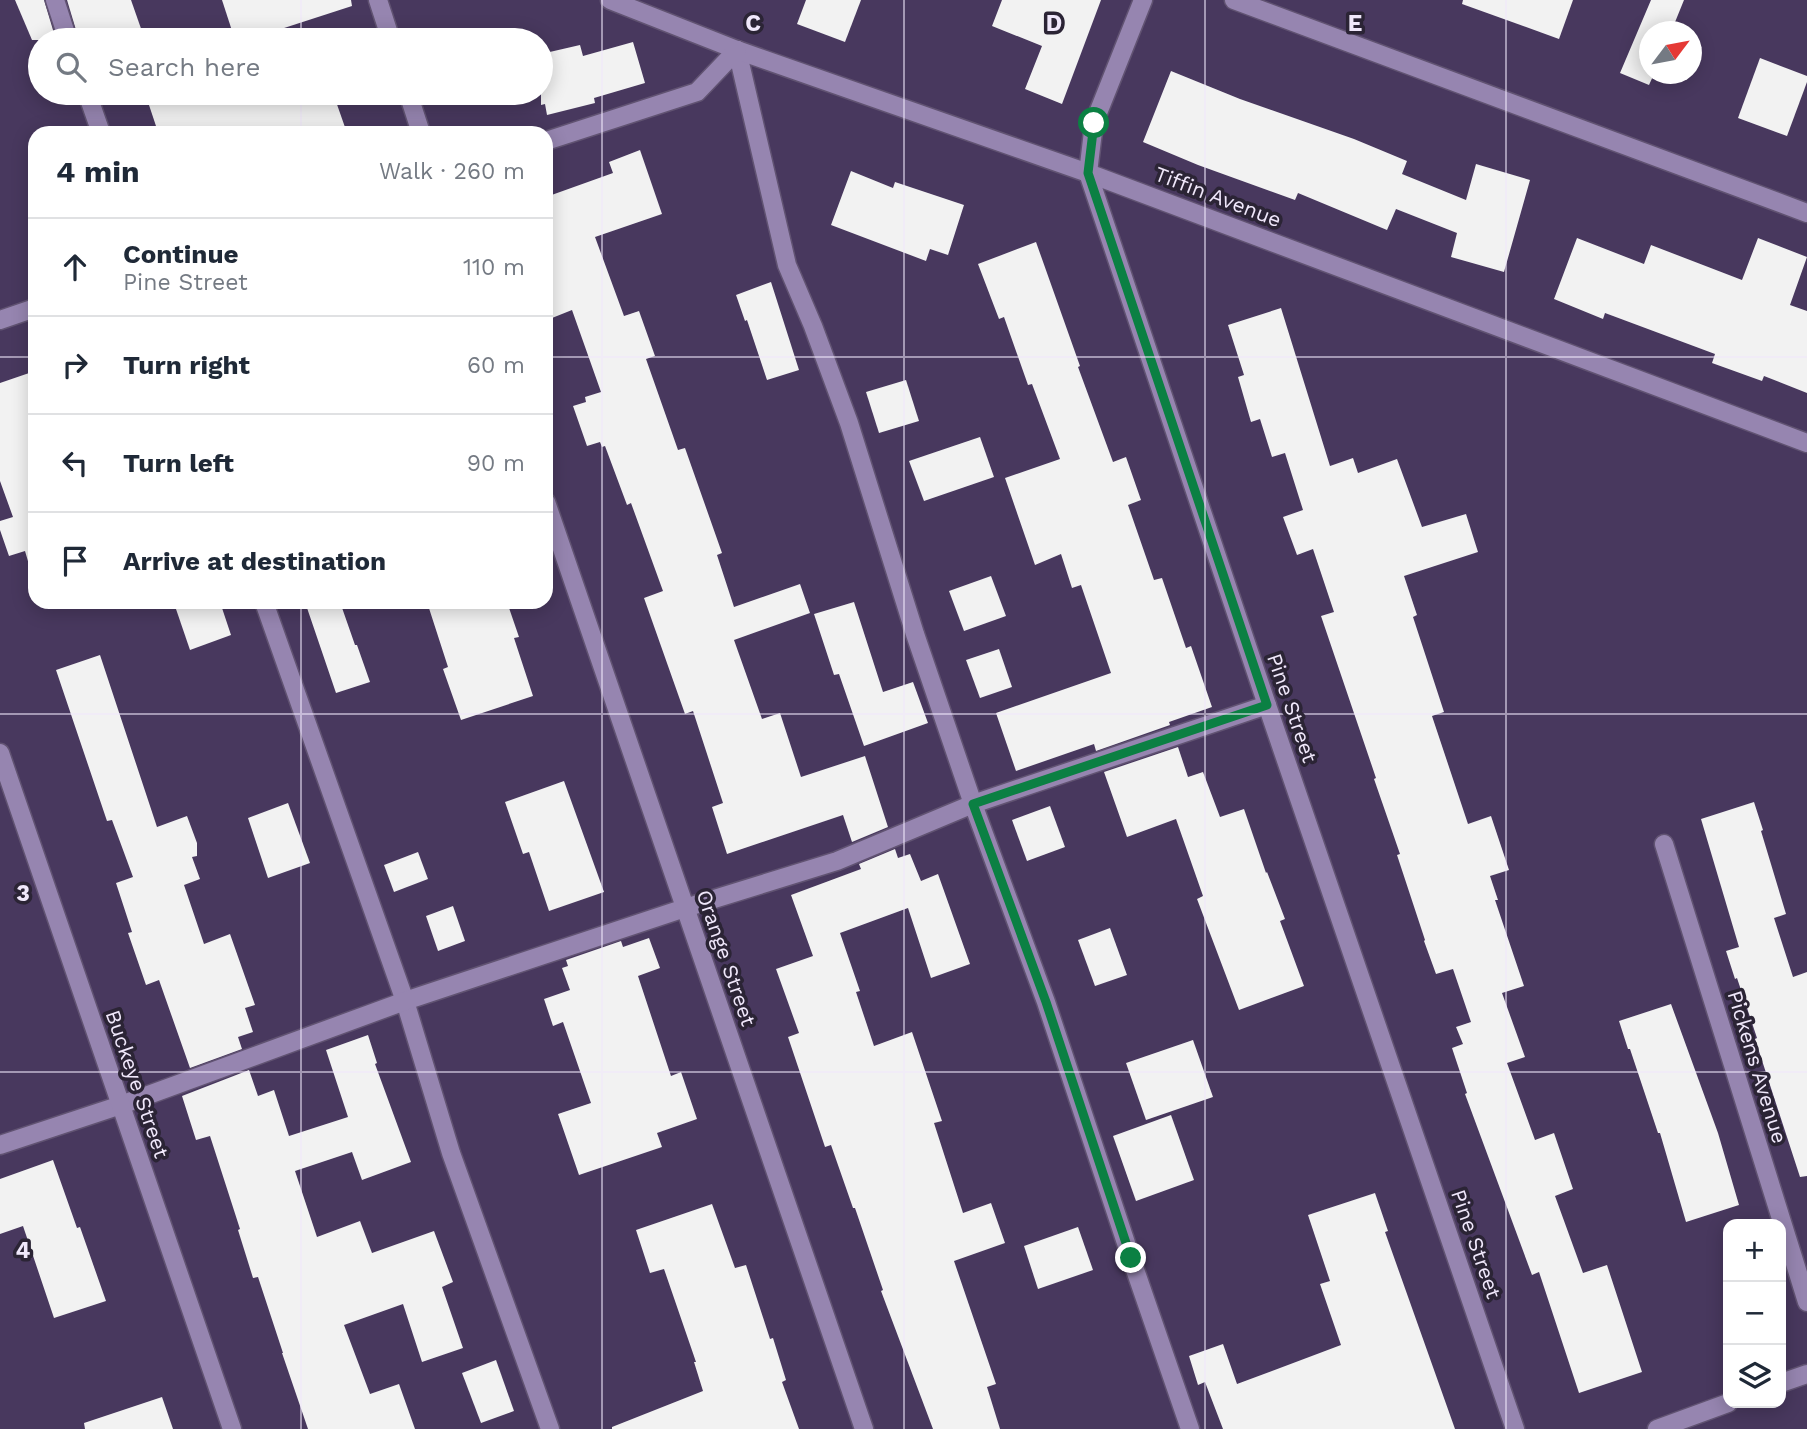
<!DOCTYPE html>
<meta charset="utf-8">
<style>
:root{--surface:#fff;--page:#f6f6f7;--text:#1f2937;--muted:#747a83;--line:#e0e1e3}
body{margin:0;font-family:"Work Sans",sans-serif;background:var(--page);color:var(--text)}
.controls{position:absolute;right:21px;bottom:21px;display:grid;overflow:hidden;border-radius:14px;box-shadow:0 4px 18px #0003}
.controls button{width:63px;height:63px;display:grid;place-items:center;padding:0;border:0;border-bottom:2px solid var(--line);background:var(--surface);color:var(--text);font:35px sans-serif}
.compass{position:absolute;left:1639px;top:21px;width:63px;height:63px;border-radius:50%;background:var(--surface);box-shadow:0 4px 18px #0003;rotate:58deg}
.stop{position:absolute;width:21px;height:21px;margin:-16px;border:5px solid #0b8043;border-radius:50%;background:#fff}
.stop.end{background:#0b8043;border-color:#fff;box-shadow:0 2px 7px #0008}
.list{margin:0;padding:0;list-style:none}
h2{display:flex;justify-content:space-between;align-items:center;height:91px;margin:0;padding:0 28px;font-size:30px}
h2 small{font-size:23px;font-weight:400;color:var(--muted)}
.list li{display:grid;grid-template-columns:46px 1fr auto;gap:21px;align-items:center;box-sizing:border-box;height:98px;padding:0 28px;border-top:2px solid var(--line)}
.list b{display:block;font-size:26px;white-space:nowrap}
.list p{margin:0;font-size:23px;white-space:nowrap;color:var(--muted)}
.list em{font-size:23px;font-style:normal;color:var(--muted)}
.icon{flex:none;width:38px;height:38px;fill:none;stroke:currentColor;stroke-width:2;stroke-linecap:round;stroke-linejoin:round}
.map{position:relative;flex:none;width:1807px;height:1429px;overflow:hidden}
.search{position:absolute;background:var(--surface);box-shadow:0 4px 18px #0003;left:28px;top:28px;width:525px;height:77px;display:flex;align-items:center;gap:18px;box-sizing:border-box;padding:0 24px;border-radius:38px;color:var(--muted);font-size:26px}
.panel{position:absolute;background:var(--surface);box-shadow:0 4px 18px #0003;left:28px;top:126px;width:525px;height:483px;border-radius:21px}
.map>svg:first-child{display:block}
.building{fill:#f2f2f2}
.lines{fill:none;stroke-linecap:round;stroke-linejoin:round}
.service-casing{stroke:#615372;stroke-width:21}
.minor-casing{stroke:#615372;stroke-width:21}
.service{stroke:#9685b0;stroke-width:18}
.minor{stroke:#9685b0;stroke-width:18}
.route{stroke:#0b8043;stroke-width:9}
.grid{fill:none;stroke:#f0e8fb;stroke-width:2;stroke-opacity:0.55}
.labels{text-anchor:middle;stroke-width:7;stroke-linejoin:round;paint-order:stroke}
.street-label{font-size:21px;fill:#f0e8fb;stroke:#2b2435}
.grid-label{font-size:23px;text-anchor:middle;font-weight:bold;fill:#f0e8fb;stroke:#2b2435;stroke-width:7;stroke-linejoin:round;paint-order:stroke}
</style>
<div class="map">
<svg width="1807" height="1429" viewBox="0 0 1807 1429">
<rect width="100%" height="100%" fill="#48385e"/>
<g class="building">
<polygon points="15,0 44,0 56,40 32,40"/>
<polygon points="67,0 131,0 145,40 79,40"/>
<polygon points="222,0 351,0 352,6 247,40 235,40"/>
<polygon points="806,0 861,0 845,42 797,24"/>
<polygon points="1002,0 1101,0 1062,104 1025,89 1042,46 992,26"/>
<polygon points="1463,0 1573,0 1559,39 1462,4"/>
<polygon points="1651,0 1684,0 1671,32 1649,32 1649,74 1654,74 1649,85 1620,73"/>
<polygon points="633,42 645,83 594,98 595,103 547,115 545,104 541,105 541,54 580,45 583,56"/>
<polygon points="1760,58 1807,76 1807,82 1787,136 1738,118"/>
<polygon points="1171,71 1240,99 1354,139 1407,161 1402,174 1466,200 1476,164 1530,180 1504,272 1451,257 1457,233 1396,209 1387,230 1298,193 1295,200 1198,165 1143,142"/>
<polygon points="186,93 220,93 224,104 258,93 333,93 347,133 154,133 153,127 156,126 149,105"/>
<polygon points="640,150 662,214 595,237 624,316 639,311 655,356 646,359 678,450 685,448 722,553 717,555 734,607 800,584 810,613 734,640 762,719 780,713 801,777 865,756 888,827 852,842 843,815 727,854 712,807 723,803 693,711 685,714 644,598 663,591 631,503 627,505 605,446 602,447 600,442 587,446 573,406 586,402 585,397 601,392 572,310 552,318 546,302 546,197 613,173 609,162"/>
<polygon points="851,171 893,188 895,182 964,205 948,255 930,249 926,261 831,225"/>
<polygon points="1577,238 1644,264 1651,245 1742,280 1758,238 1807,257 1790,305 1807,311 1807,393 1764,376 1762,381 1712,363 1715,354 1605,313 1603,319 1554,299"/>
<polygon points="1036,242 1080,366 1078,367 1113,462 1126,457 1141,500 1128,505 1154,580 1162,578 1186,648 1191,646 1212,707 1169,722 1170,725 1096,751 1094,744 1016,771 996,713 1111,673 1081,585 1072,588 1061,554 1035,565 1005,478 1060,459 1032,384 1028,385 1004,317 999,319 978,264"/>
<polygon points="771,282 799,370 767,380 747,320 745,321 736,295"/>
<polygon points="1281,308 1330,466 1353,458 1358,473 1397,459 1422,527 1466,514 1478,552 1404,576 1417,615 1413,617 1444,712 1432,716 1468,824 1491,816 1509,870 1490,876 1498,900 1495,900 1524,986 1502,993 1525,1057 1507,1063 1535,1140 1554,1133 1573,1189 1555,1196 1583,1273 1607,1265 1642,1372 1579,1393 1539,1272 1532,1275 1465,1094 1467,1093 1452,1048 1463,1044 1456,1027 1471,1022 1453,969 1436,974 1424,941 1425,940 1397,855 1400,854 1374,779 1376,778 1321,616 1334,612 1313,549 1297,555 1283,517 1303,510 1285,453 1272,457 1260,419 1251,422 1238,377 1244,375 1228,325"/>
<polygon points="35,371 35,567 30,568 25,551 9,556 0,530 0,521 13,517 0,481 0,383"/>
<polygon points="906,380 919,421 879,433 866,392"/>
<polygon points="980,437 994,477 924,501 909,461"/>
<polygon points="991,576 1006,616 964,631 949,591"/>
<polygon points="196,602 220,602 231,635 190,650 176,609"/>
<polygon points="305,602 340,602 355,645 357,645 370,682 336,693"/>
<polygon points="427,602 507,602 519,637 514,638 533,696 461,720 443,669 448,667"/>
<polygon points="854,602 883,692 913,682 928,723 864,746 839,674 834,675 814,614"/>
<polygon points="999,649 1012,687 980,698 966,660"/>
<polygon points="100,655 157,827 187,816 197,843 197,856 192,857 200,879 184,885 204,944 230,934 255,1005 245,1008 253,1032 238,1037 242,1049 190,1068 159,980 146,985 128,933 132,932 116,883 133,877 112,820 107,821 56,670"/>
<polygon points="1178,747 1188,777 1203,772 1220,817 1244,809 1266,873 1267,872 1285,919 1280,921 1304,986 1239,1010 1197,899 1203,896 1176,819 1127,837 1104,772"/>
<polygon points="564,781 604,892 549,911 529,852 523,854 505,802"/>
<polygon points="1754,802 1763,830 1761,831 1786,914 1774,918 1793,977 1807,972 1807,1176 1800,1177 1755,1039 1757,1038 1737,978 1735,979 1726,951 1739,947 1701,819"/>
<polygon points="288,803 310,863 268,878 248,818"/>
<polygon points="1050,806 1065,847 1027,861 1012,820"/>
<polygon points="895,849 898,858 910,854 921,881 938,874 970,964 931,978 908,908 840,933 860,991 856,992 874,1046 912,1032 942,1121 934,1123 963,1213 991,1203 1005,1243 954,1261 996,1384 987,1387 1000,1429 933,1429 881,1291 883,1290 855,1208 853,1208 831,1145 825,1147 788,1037 799,1033 776,969 813,956 791,895 861,869 859,864"/>
<polygon points="418,852 428,879 394,892 384,865"/>
<polygon points="453,906 465,941 438,951 426,916"/>
<polygon points="1110,928 1127,975 1095,986 1078,940"/>
<polygon points="649,938 660,968 638,976 671,1076 681,1072 697,1119 657,1133 662,1147 579,1175 558,1114 591,1103 563,1022 553,1026 544,999 570,990 562,968 568,966 566,960 621,941 623,947"/>
<polygon points="1671,1004 1718,1133 1739,1205 1686,1222 1660,1133 1658,1133 1630,1049 1628,1049 1619,1021"/>
<polygon points="368,1035 377,1063 375,1064 411,1162 362,1180 352,1152 295,1171 317,1237 360,1221 372,1253 434,1231 453,1282 442,1287 463,1348 422,1362 403,1304 344,1325 370,1394 399,1384 415,1429 308,1429 282,1353 283,1353 258,1277 253,1278 238,1230 240,1229 210,1136 196,1140 182,1096 249,1070 258,1096 274,1090 289,1136 348,1117 326,1050"/>
<polygon points="1193,1040 1213,1097 1146,1120 1126,1063"/>
<polygon points="1171,1115 1194,1180 1136,1201 1113,1136"/>
<polygon points="53,1160 77,1228 80,1227 106,1301 54,1318 23,1226 0,1234 0,1179"/>
<polygon points="1375,1193 1388,1231 1385,1232 1455,1429 1223,1429 1205,1382 1198,1385 1189,1356 1223,1344 1237,1384 1341,1345 1320,1284 1330,1281 1308,1215"/>
<polygon points="712,1204 735,1268 746,1265 770,1339 773,1338 786,1380 782,1382 799,1429 612,1429 612,1427 703,1391 694,1362 696,1362 664,1269 650,1273 636,1230"/>
<polygon points="1078,1227 1093,1270 1038,1289 1024,1246"/>
<polygon points="496,1360 514,1411 481,1423 462,1373"/>
<polygon points="162,1397 173,1429 85,1429 84,1423"/>
</g>
<g class="lines">
<g class="service-casing">
<g id="service">
<polyline points="55,0 68,40"/>
<polyline points="1234,0 1807,213"/>
<polyline points="737,50 787,265 813,326 849,423 915,634 973,804 1046,1002 1131,1258 1190,1429"/>
<polyline points="87,93 101,133"/>
<polyline points="264,602 405,1001 451,1153 550,1429"/>
<polyline points="0,1145 121,1105 405,1001 685,908 837,861 973,804 1267,705"/>
</g>
</g>
<g class="minor-casing">
<g id="minor">
<polyline points="378,0 391,40"/>
<polyline points="610,0 737,50 1088,173 1807,443"/>
<polyline points="1143,0 1094,123 1088,173 1267,705 1515,1429"/>
<polyline points="408,93 421,133"/>
<polyline points="546,141 697,92 737,50"/>
<polyline points="0,320 35,308"/>
<polyline points="546,502 864,1429"/>
<polyline points="0,753 232,1429"/>
<polyline points="1664,844 1807,1302"/>
<polyline points="1781,1383 1807,1374"/>
<polyline points="1657,1429 1728,1403"/>
</g>
</g>
<use href="#service" class="service"/>
<use href="#minor" class="minor"/>
</g>
<g class="lines">
<polyline class="route" points="1094,123 1088,173 1267,705 973,804 1046,1002 1131,1258"/>
</g>
<path class="grid" d="M301,0V40M602,0V1429M904,0V1429M1205,0V1429M1506,0V1429M301,93V133M0,357H35M546,357H1807M301,602V1429M0,714H1807M0,1072H1807"/>
<g class="labels">
<g class="street-label">
<text transform="translate(1218 197) rotate(21)" y="7">Tiffin Avenue</text>
<text transform="translate(1292 708) rotate(71)" y="7">Pine Street</text>
<text transform="translate(726 958) rotate(71)" y="7">Orange Street</text>
<text transform="translate(1757 1067) rotate(73)" y="7">Pickens Avenue</text>
<text transform="translate(137 1084) rotate(71)" y="7">Buckeye Street</text>
<text transform="translate(1476 1244) rotate(71)" y="7">Pine Street</text>
</g>
</g>
<g class="grid-label">
<text x="753" y="31">C</text>
<text x="1054" y="31">D</text>
<text x="1355" y="31">E</text>
<text x="23" y="901">3</text>
<text x="23" y="1258">4</text>
</g>
</svg>
<div class="controls">
<button>+</button>
<button>−</button>
<button><svg class="icon" aria-label="layers" viewBox="0 0 24 24"><path d="M12 4l9 5-9 5-9-5zM3 14l9 5 9-5"/></svg></button>
</div>
<svg class="compass" viewBox="-18 -18 36 36"><path d="M0-13l5 13h-10z" fill="#e53935"/><path d="M0 13l5-13h-10z" fill="#747a83"/></svg>
<div class="stop" style="left:1094px;top:123px"></div>
<div class="stop end" style="left:1131px;top:1258px"></div>
<div class="search"><svg class="icon" aria-label="search" viewBox="0 0 24 24"><circle cx="10" cy="10" r="6"/><path d="M15 15l6 6"/></svg>Search here</div>
<section class="panel">
<h2>4 min<small>Walk · 260 m</small></h2>
<ul class="list">
<li><svg class="icon" aria-label="ahead" viewBox="0 0 24 24"><path d="M12 20V5M6 11l6-6 6 6"/></svg><div><b>Continue</b><p>Pine Street</p></div><em>110 m</em></li>
<li><svg class="icon" aria-label="right" viewBox="0 0 24 24"><path d="M7 20v-9h11M14 6l5 5-5 5"/></svg><div><b>Turn right</b></div><em>60 m</em></li>
<li><svg class="icon" aria-label="left" viewBox="0 0 24 24"><path d="M17 20v-9H6M10 6l-5 5 5 5"/></svg><div><b>Turn left</b></div><em>90 m</em></li>
<li><svg class="icon" aria-label="arrive" viewBox="0 0 24 24"><path d="M6 21V4h12l-3 4 3 4H6"/></svg><div><b>Arrive at destination</b></div></li>
</ul>
</section>
</div>
